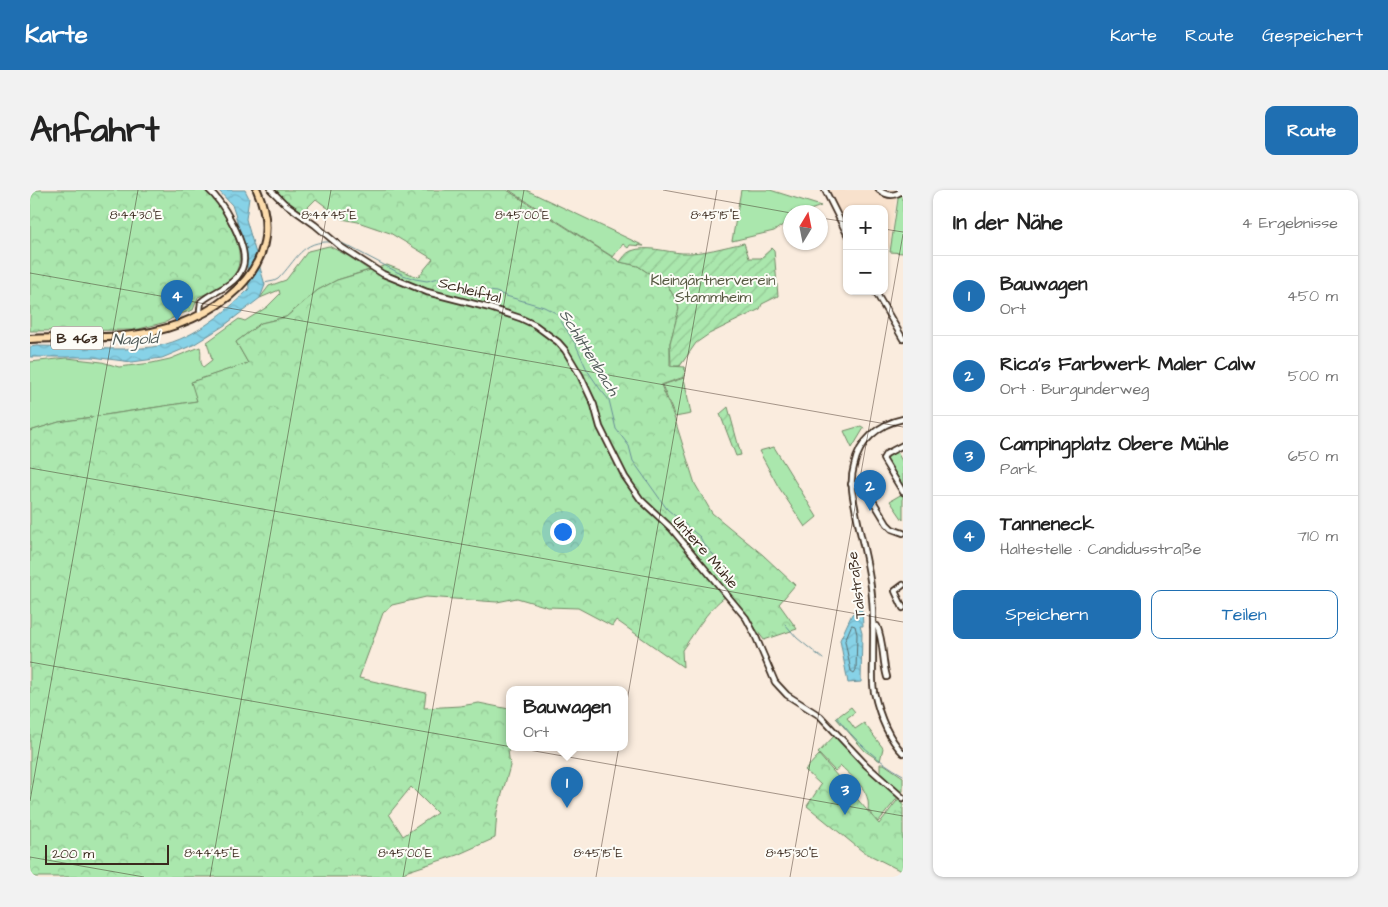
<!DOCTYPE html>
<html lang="de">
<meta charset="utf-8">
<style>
:root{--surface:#fff;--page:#f2f2f2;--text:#222;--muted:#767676;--line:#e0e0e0;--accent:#1f6fb2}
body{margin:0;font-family:"Architects Daughter",sans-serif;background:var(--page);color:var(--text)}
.controls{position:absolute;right:15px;top:15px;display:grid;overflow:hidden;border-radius:10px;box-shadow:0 1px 4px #0004}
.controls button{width:45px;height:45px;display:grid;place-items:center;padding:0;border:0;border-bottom:1px solid var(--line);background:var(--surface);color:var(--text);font:25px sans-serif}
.compass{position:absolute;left:753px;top:15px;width:45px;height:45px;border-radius:50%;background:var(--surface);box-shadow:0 1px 4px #0004;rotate:10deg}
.scale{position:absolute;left:15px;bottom:12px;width:124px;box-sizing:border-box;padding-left:5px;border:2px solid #3b2a1e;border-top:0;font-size:14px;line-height:18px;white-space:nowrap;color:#3b2a1e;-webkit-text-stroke:4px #fdfcf7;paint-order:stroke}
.you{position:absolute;left:532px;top:341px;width:18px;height:18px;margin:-12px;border:4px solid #fff;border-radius:50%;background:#1a73e8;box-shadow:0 0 0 8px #1a73e833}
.badge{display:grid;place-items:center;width:32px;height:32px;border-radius:50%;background:var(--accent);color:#fff;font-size:16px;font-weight:700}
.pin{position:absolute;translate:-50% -41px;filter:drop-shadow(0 1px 2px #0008)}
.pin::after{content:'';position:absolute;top:26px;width:18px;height:15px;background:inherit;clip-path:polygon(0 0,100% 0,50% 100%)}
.popup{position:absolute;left:476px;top:496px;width:122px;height:65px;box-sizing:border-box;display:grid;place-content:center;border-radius:10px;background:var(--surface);filter:drop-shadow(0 1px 4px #0005);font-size:16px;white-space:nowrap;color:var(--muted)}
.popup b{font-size:19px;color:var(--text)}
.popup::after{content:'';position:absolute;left:50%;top:100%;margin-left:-10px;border:10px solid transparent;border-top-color:var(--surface)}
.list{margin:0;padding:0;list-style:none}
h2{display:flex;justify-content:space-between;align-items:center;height:65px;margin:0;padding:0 20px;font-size:21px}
h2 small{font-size:16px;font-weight:400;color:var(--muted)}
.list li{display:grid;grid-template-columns:32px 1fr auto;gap:15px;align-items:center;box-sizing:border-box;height:80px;padding:0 20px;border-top:1px solid var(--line)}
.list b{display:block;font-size:19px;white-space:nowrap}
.list p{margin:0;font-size:16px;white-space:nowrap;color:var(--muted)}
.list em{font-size:16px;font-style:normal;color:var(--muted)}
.actions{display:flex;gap:10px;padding:15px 20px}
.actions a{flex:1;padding:11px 0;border:1px solid var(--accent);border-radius:10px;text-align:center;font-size:18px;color:var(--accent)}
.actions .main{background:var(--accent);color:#fff}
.map{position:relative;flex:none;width:873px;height:687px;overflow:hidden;border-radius:10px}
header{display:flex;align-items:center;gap:30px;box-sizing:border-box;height:70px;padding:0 25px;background:var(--accent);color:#fff}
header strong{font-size:24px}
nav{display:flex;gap:28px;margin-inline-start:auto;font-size:18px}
.intro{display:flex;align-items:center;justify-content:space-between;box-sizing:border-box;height:120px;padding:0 30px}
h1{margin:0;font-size:35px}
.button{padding:12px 22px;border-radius:10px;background:var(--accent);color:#fff;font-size:18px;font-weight:700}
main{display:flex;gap:30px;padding:0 30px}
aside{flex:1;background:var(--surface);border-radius:10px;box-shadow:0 1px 4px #0004}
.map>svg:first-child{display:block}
.built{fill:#f8e1cc}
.grass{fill:#aae7ad;stroke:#728866}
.forest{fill:url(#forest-crowns);stroke:#728866;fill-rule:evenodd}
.garden{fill:url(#garden-furrows);stroke:#728866}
.water{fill:url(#water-waves);stroke:#698f97}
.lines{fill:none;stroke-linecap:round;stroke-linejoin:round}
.shore{stroke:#596d6e;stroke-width:1}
.stream{stroke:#698f97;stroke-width:1}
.minor-casing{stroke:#3b2a1e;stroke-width:8}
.primary-casing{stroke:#3b2a1e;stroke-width:10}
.minor{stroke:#fdfcf7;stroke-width:4.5}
.primary{stroke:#fddcac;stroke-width:6}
.ticks{fill:none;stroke:#3b2a1e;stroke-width:1;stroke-opacity:0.45}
.labels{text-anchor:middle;stroke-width:4;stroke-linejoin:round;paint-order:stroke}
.shield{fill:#fdfcf7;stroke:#75695f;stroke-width:1}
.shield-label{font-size:14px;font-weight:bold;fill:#3b2a1e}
.park-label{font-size:15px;fill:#575942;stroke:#fdfcf7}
.street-label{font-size:15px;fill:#3b2a1e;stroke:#fdfcf7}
.water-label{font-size:16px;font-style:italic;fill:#525c5a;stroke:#fdfcf7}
.ticks-label{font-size:12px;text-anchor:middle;fill:#3b2a1e;stroke:#fdfcf7;stroke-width:4;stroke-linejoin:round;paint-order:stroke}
</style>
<header>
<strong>Karte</strong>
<nav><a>Karte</a><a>Route</a><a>Gespeichert</a></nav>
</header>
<div class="intro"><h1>Anfahrt</h1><a class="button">Route</a></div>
<main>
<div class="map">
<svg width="873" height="687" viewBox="0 0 873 687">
<defs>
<pattern id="forest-crowns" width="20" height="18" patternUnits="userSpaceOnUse" patternTransform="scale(1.25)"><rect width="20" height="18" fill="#aae7ad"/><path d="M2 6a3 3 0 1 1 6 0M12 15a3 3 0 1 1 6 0" fill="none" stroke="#93c694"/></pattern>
<pattern id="garden-furrows" width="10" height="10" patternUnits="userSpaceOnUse" patternTransform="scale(1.25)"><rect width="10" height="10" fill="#aae7ad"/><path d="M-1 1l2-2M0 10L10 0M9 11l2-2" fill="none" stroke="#93c694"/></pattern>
<pattern id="water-waves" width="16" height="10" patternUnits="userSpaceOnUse" patternTransform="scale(1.25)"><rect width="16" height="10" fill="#87d2e7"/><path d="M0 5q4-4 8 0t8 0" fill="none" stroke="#75b4c6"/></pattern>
</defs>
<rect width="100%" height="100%" fill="#faecde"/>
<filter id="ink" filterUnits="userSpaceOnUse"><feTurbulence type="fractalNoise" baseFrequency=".02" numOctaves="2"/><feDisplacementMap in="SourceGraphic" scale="10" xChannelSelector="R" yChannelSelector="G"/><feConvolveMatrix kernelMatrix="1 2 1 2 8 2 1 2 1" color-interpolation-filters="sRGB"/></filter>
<g filter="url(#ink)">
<polygon class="built" points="797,0 863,0 866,10 860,58 854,57 854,19 817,19 817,39"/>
<g class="grass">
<polygon points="479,0 496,0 614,56 600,55 598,58 593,54 583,67"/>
<polygon points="711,0 740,0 791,16 775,22 761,22 760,30 744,41 702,51"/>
<polygon points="873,3 873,63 860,62 868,9 866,7"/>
<path d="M299,56L318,66L339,80L307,90L288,100L256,127L231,133L206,152L218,173L162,192L167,211L29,232L0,241V172L37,168L72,172L89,177L122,173L140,169L170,157C172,164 169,170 173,177L182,170L177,152L209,129L215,131L237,117L250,104L249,100L230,108L239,96L256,90L278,61Z"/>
<polygon points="654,188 661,224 645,227 632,195"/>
<polygon points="831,236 834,238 822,258 814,241"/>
<polygon points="744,257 787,327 775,337 748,296 729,261"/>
<polygon points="866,260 873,273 873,298 856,270 858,265"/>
<polygon points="872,304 873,306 873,330 860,311"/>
<polygon points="821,517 825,522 817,528 825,539 834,533 853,558 850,571 835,561 806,528"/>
<path d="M806,544L869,606L848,632L838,620C841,600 824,589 811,576L805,581L788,563Z"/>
<polygon points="850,574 854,574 873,587 873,601 871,604 850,586"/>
</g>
<g class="forest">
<path d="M0,0H174C186,9 192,21 199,34C220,75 209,92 168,107L163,120L150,124L136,132L105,140L0,141Z"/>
<path d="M246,0H477L590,72L608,76L638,96L647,112L649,119L640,153V176L655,177L654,187L631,195L644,227L665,294L682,323L733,365L765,395L749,414L767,439L734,450L700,404C680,414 665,443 652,460L653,477L586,430L582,436L548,418L518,417L487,408L467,412L396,407L362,415L353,423L329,488L396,503L394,518L430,516L449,513L479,519L480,557L478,560L480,576L467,622L465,648L427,665L375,682L372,687H0V241L29,232L167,211L161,192L218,173L206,152L231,133L256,127L288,100L307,90L357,75L388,87L403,69L360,43L328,32L312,29L286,9L273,22L256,11ZM381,597L407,623L373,646L359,624Z"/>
<polygon points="789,565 849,634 870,607 873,609 873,682 832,661 777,616 791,595 775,580"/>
</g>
<g class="garden">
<path d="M714,53L719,68H731L742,58L744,60L748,106L732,114L730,119L679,144L666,153L650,176H641L640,153L649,119L647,112L638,96L608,76L590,72C593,68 596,63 601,61C617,55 636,62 652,63C673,64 694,57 714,53Z"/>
<polygon points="698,217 711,265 706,266 690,224"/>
</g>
<g class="water">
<path d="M188,0H215L219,8L216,29L235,95L230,108L195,135L163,155L132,168L102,172L62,167H0V157L7,156C45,156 84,162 122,157C159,152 193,125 219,99L216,64L205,24L202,15Z"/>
<polygon points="829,420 832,420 833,436 830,436 832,443 831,492 818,493 810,450 822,424"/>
</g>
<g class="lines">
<polygon class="shore" points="822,435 825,436 827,444 826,480 824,483 821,481 815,451"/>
<g class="stream">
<polyline points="312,53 373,85 385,89 397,91 409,88 416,89 441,98 466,102 476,106 514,117 526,123 546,155 557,180 570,199 579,210 586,239 599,256 603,271 637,319 670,347 673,353 689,371"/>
<path d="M234,93L244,91L248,89C267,70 271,50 302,52"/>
<polyline points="755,434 767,448 793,469"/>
<path d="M806,526C825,551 846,570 873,585"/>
</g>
<g class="minor-casing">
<g id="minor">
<polyline points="241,0 254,13 285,35 311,57 353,84 397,102 460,118 490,128 505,135 528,152 535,160 550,185 564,215 570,237 595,287 611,310 641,338 716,428 725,445 745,492 757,505 790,526 836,575 873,608"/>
<polyline points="795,0 817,44"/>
<path d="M849,0C857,6 865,7 873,0"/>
<polyline points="845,101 873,149"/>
<path d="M171,124L170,120L171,112C182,102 197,99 207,87C211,82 214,76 214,69C214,50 193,12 179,0"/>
<path d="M873,229C849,234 829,251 824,276C820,290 822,303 825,317C830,347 840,376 842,407C844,427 843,448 843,468C843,479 842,491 844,502C849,524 857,547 873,563"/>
<polyline points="873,255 856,264 853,269 873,302"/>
<polyline points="821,294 834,296 857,334 862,339 873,343"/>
<polyline points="873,395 865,401 873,418"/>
<path d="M843,436H847C854,452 852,470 857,487"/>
</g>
</g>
<g class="primary-casing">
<path id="primary" d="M0,149C37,146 74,150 110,144C179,134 263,80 227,0"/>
</g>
<use href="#minor" class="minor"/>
<use href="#primary" class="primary"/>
</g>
</g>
<path class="ticks" d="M633,0L761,23M791,28L817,32M854,39L873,42M0,83L873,237M0,278L873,432M0,472L873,626M0,611L108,0M0,667L114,687M180,687L301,0M373,687L494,0M566,687L687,0M760,687L873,44"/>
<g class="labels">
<rect class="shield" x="21" y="136.5" width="52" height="23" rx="4"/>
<g class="shield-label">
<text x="47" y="153">B 463</text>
</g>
<g class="park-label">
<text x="683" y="95">Kleingärtnerverein<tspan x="683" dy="17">Stammheim</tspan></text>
</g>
<g class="street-label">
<text transform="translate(440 100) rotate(15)" y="5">Schleiftal</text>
<text transform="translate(676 362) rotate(49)" y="5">Untere Mühle</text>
<text transform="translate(826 395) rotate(-97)" y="5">Talstraße</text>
</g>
<g class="water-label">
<text transform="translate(105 148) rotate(-2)" y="6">Nagold</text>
<text transform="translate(560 162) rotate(58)" y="6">Schlittenbach</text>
</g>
</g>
<g class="ticks-label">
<text x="106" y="29">8°44'30"E</text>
<text x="299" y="29">8°44'45"E</text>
<text x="492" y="29">8°45'00"E</text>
<text x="685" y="29">8°45'15"E</text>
<text x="182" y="667">8°44'45"E</text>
<text x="375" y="667">8°45'00"E</text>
<text x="568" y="667">8°45'15"E</text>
<text x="762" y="667">8°45'30"E</text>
</g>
</svg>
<div class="controls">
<button>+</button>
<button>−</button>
</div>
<svg class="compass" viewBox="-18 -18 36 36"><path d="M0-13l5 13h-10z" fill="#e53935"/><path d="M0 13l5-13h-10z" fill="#767676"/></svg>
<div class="scale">200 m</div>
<div class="you"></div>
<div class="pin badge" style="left:537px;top:618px">1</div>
<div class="popup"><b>Bauwagen</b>Ort</div>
<div class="pin badge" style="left:840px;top:321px">2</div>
<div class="pin badge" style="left:815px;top:625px">3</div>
<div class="pin badge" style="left:147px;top:131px">4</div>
</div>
<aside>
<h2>In der Nähe<small>4 Ergebnisse</small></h2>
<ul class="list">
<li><span class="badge">1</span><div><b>Bauwagen</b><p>Ort</p></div><em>450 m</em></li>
<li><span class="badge">2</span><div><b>Rica's Farbwerk Maler Calw</b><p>Ort · Burgunderweg</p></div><em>500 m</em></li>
<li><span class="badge">3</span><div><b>Campingplatz Obere Mühle</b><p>Park</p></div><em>650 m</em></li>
<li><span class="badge">4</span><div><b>Tanneneck</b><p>Haltestelle · Candidusstraße</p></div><em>710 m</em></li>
</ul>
<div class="actions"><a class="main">Speichern</a><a>Teilen</a></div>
</aside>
</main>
